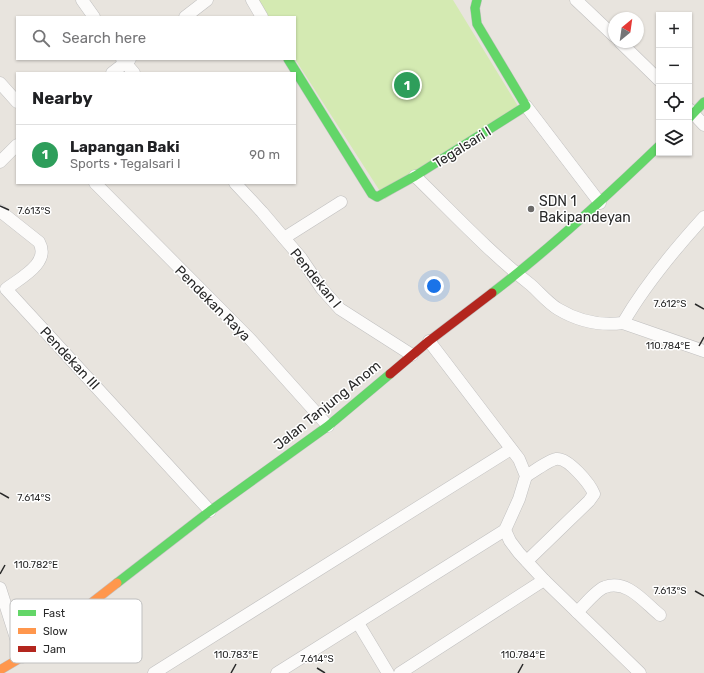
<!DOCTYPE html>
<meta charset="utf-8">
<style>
:root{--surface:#fff;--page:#f2f2f2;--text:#202124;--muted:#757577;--line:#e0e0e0;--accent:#6c6a68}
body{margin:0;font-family:Rubik,sans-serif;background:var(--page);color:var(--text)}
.controls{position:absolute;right:12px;top:12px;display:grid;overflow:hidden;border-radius:0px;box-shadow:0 1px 3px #0004}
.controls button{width:36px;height:36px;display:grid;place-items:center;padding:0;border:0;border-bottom:1px solid var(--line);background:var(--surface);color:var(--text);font:20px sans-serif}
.compass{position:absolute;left:608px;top:12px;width:36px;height:36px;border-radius:50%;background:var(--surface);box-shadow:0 1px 3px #0004;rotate:29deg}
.you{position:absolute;left:434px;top:286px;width:14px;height:14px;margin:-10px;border:3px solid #fff;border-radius:50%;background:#1a73e8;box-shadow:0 0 0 6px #1a73e833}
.badge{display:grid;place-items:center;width:26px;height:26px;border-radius:50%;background:var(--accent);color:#fff;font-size:13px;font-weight:700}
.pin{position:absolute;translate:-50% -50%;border:2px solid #fff;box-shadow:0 1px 4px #0006}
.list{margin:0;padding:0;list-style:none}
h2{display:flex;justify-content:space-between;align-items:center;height:52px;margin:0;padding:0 16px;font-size:17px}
h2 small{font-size:13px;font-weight:400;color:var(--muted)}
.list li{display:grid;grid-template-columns:26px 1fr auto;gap:12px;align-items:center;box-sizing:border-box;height:60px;padding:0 16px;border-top:1px solid var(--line)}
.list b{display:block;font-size:15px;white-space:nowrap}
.list p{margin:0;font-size:13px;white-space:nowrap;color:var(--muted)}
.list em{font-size:13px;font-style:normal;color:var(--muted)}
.icon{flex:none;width:22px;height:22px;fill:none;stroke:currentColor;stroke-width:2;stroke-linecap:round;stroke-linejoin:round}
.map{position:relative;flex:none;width:704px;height:673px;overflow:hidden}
.search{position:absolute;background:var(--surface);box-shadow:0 1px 3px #0004;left:16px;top:16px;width:280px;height:44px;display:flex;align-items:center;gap:10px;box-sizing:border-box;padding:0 14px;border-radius:0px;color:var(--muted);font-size:15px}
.panel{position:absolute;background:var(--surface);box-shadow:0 1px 3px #0004;left:16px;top:72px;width:280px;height:112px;border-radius:0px}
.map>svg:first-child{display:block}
.pitch{fill:#d4eab2}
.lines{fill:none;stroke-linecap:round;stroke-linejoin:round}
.street-casing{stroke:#c1c0c0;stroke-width:13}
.fast-casing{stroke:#c1c0c0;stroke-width:10}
.slow-casing{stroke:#c1c0c0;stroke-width:10}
.jam-casing{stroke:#c1c0c0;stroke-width:10}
.street{stroke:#fcfbfa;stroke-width:12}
.fast{stroke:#63d668;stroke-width:9}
.slow{stroke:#ff974d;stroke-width:9}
.jam{stroke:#b3261e;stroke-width:9}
.ticks{fill:none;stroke:#292929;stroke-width:1.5}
.poi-dot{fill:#6c6a68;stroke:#fff;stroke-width:1.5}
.labels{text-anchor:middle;stroke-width:3;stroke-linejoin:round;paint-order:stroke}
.street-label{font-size:14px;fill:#292929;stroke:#fff}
.poi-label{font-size:14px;fill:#292929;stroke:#fff;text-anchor:start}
.key{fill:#fff;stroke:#bfbfbf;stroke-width:1}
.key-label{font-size:11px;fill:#292929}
.ticks-label{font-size:10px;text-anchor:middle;fill:#292929;stroke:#fff;stroke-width:3;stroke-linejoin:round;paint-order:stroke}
</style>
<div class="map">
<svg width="704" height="673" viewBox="0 0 704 673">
<rect width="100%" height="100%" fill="#e8e4de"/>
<polygon class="pitch" points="253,0 453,0 521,111 385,199 295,59 295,17 264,17"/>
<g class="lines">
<g class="street-casing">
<g id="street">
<polyline points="82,0 94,17"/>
<polyline points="252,0 262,17"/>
<polyline points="576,0 614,36"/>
<polyline points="185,17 207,0"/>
<polyline points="620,42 659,80"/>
<polyline points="122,59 134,73"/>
<polyline points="112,73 130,59"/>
<polyline points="0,83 17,102"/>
<polyline points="526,106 600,203"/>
<polyline points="689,109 704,125"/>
<polyline points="0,162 17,145"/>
<path d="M415,176C453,213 489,252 531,285C540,293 548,303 558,309C578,321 600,326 623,323C645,285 674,250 704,217"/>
<polyline points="95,183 249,338 328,426"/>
<polyline points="235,183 262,212 284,238 301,258 322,289 340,309 412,355"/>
<path d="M0,211L39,242C51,263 20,278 6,289L210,511"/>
<polyline points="284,238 341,202"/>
<polyline points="623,323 704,351"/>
<polyline points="429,341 519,459 526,476 519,499 505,530 510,541 519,553 544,580 640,673"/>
<path d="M526,476C533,472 549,460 556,459C568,457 590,484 594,494L589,501L527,561"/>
<polyline points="0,588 22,657"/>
<path d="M577,612C584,606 596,590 605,587C627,579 644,602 660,615"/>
<polyline points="358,623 388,673"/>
<polyline points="154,673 511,449"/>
<polyline points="277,673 505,530"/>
<polyline points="400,673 544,580"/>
</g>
</g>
<g class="fast-casing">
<g id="fast">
<polyline points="288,59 372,194 377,197 415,176 526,106 477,24 475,8 477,0"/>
<polyline points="689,118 704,102"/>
<path d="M492,293C551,248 605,198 659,146"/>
<polyline points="117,583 210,511 328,426 390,374"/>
</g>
</g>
<g class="slow-casing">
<polyline id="slow" points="0,670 22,657 117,583"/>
</g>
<g class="jam-casing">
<polyline id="jam" points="390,374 429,341 492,293"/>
</g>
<use href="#street" class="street"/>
<use href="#fast" class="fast"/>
<use href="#slow" class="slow"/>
<use href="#jam" class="jam"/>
</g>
<path class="ticks" d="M0,206L9,210M695,304L704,309M699,346L704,337M0,493L9,498M0,574L5,565M695,591L704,596M317,668L325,673M231,673L236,664M518,673L523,664"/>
<circle class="poi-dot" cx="531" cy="209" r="4"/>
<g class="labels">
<g class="street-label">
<text transform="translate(462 147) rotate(-32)" y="5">Tegalsari I</text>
<text transform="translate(316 278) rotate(51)" y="5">Pendekan I</text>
<text transform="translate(213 303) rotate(45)" y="5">Pendekan Raya</text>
<text transform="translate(70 358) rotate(47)" y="5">Pendekan III</text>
<text transform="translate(327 405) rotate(-39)" y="5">Jalan Tanjung Anom</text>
</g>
<g class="poi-label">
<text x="539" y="206">SDN 1<tspan x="539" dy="16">Bakipandeyan</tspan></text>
</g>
</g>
<rect x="10" y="599" width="132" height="64" rx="6" class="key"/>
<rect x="18" y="610" width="18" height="6" fill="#63d668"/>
<rect x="18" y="628" width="18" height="6" fill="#ff974d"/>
<rect x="18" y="646" width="18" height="6" fill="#b3261e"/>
<g class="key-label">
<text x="43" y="617">Fast</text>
<text x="43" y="635">Slow</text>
<text x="43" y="653">Jam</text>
</g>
<g class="ticks-label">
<text x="34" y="214">7.613°S</text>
<text x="670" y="307">7.612°S</text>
<text x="668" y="349">110.784°E</text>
<text x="34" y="501">7.614°S</text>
<text x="36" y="568">110.782°E</text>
<text x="670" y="594">7.613°S</text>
<text x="236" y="658">110.783°E</text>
<text x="523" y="658">110.784°E</text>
<text x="317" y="662">7.614°S</text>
</g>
</svg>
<div class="controls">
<button>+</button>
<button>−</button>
<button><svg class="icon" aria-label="locate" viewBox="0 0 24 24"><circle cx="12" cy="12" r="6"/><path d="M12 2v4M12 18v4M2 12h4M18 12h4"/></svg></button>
<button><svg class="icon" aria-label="layers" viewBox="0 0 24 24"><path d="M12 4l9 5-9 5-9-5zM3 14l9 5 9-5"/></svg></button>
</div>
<svg class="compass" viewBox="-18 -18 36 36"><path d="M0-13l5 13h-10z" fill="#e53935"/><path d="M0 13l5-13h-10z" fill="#757577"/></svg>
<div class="you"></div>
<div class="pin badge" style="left:407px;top:85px;background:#2e9e5b">1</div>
<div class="search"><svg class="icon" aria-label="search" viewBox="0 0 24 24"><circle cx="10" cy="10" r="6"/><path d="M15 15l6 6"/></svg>Search here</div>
<section class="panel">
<h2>Nearby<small></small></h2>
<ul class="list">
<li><span class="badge" style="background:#2e9e5b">1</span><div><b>Lapangan Baki</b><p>Sports · Tegalsari I</p></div><em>90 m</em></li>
</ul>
</section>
</div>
